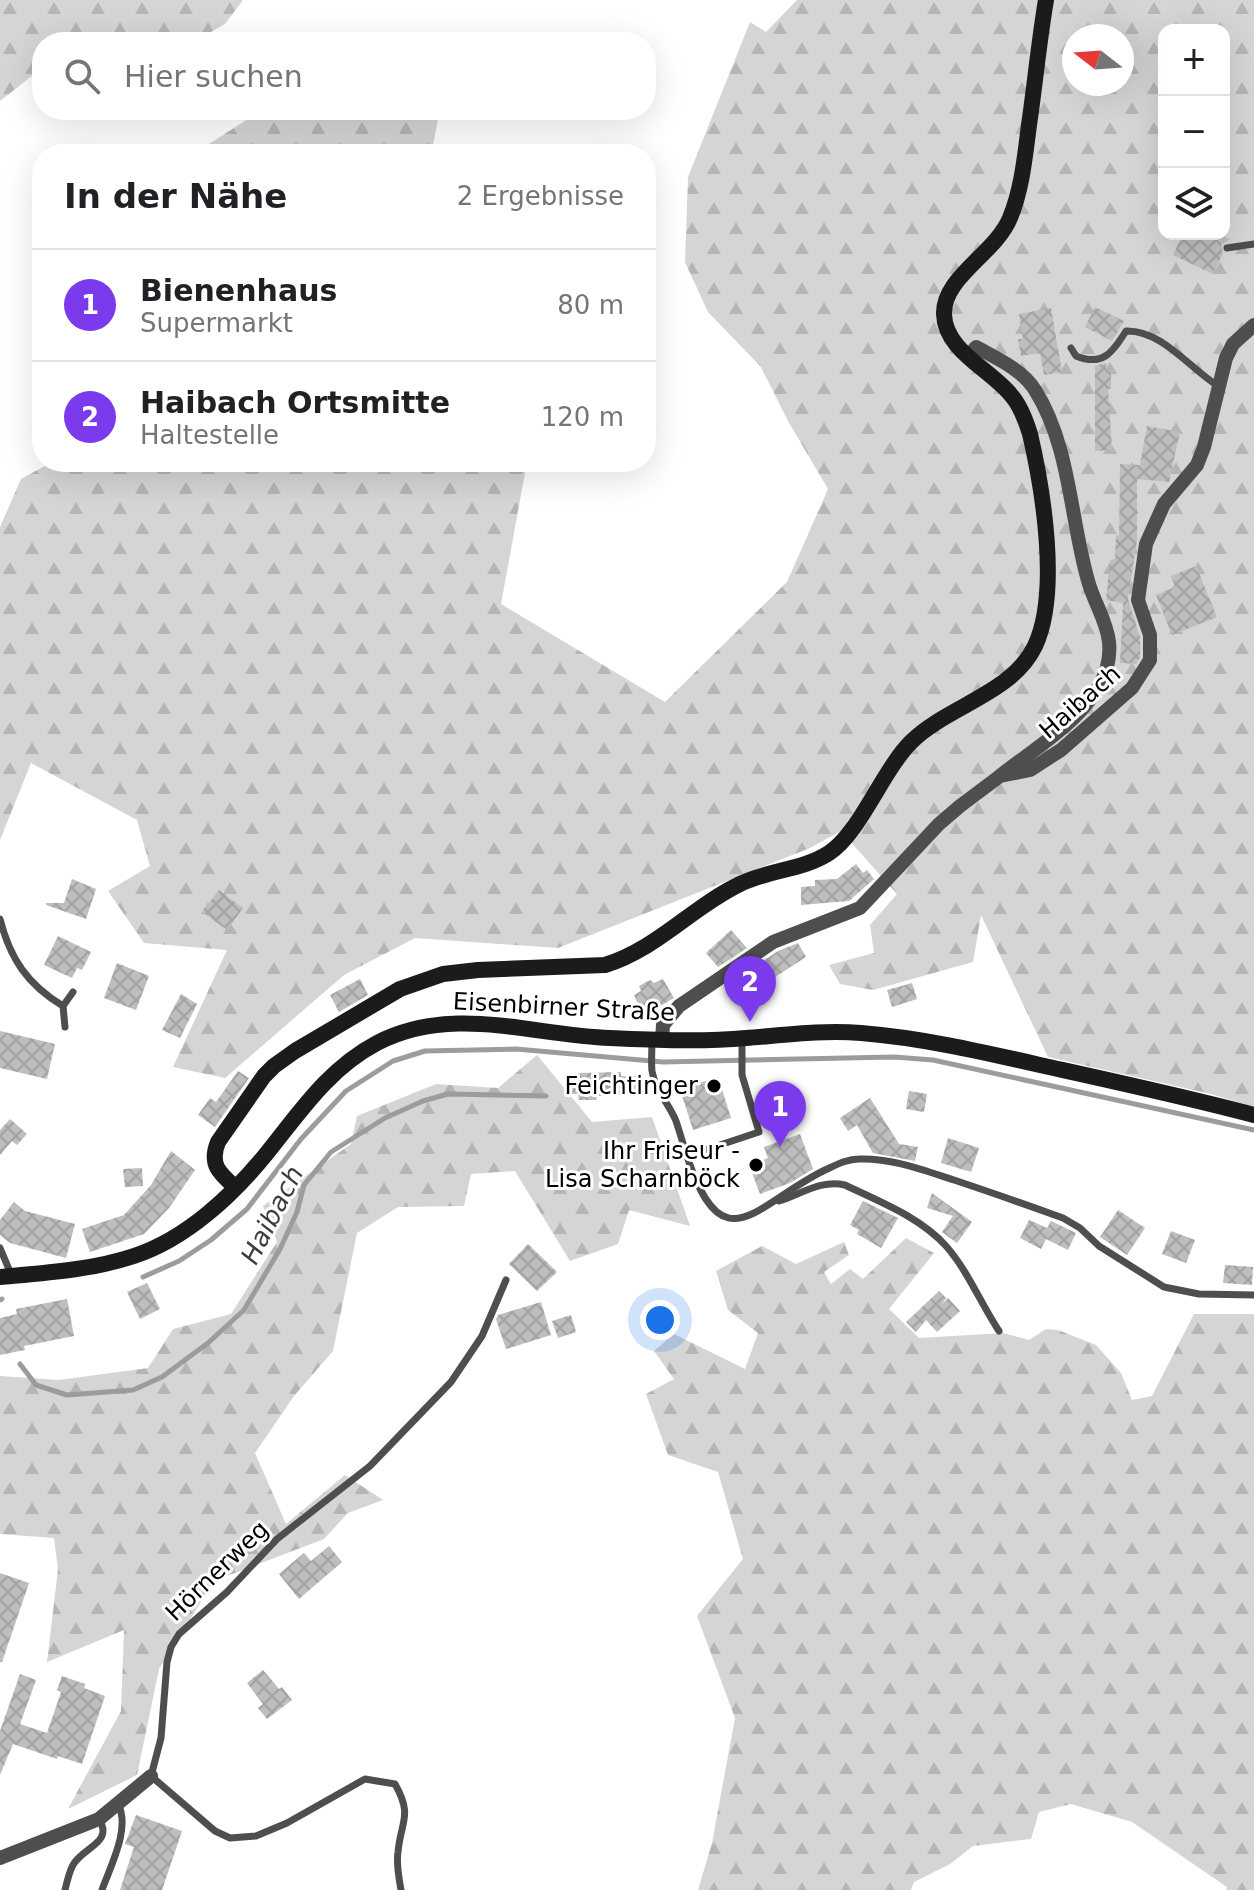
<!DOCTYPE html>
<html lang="de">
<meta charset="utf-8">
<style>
:root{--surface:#fff;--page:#f2f2f2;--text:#202124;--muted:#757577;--line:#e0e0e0;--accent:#7c3aed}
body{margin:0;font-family:"DejaVu Sans",sans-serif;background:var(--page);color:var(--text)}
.controls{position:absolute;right:24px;top:24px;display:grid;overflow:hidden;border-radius:16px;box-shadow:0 8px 32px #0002}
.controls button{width:72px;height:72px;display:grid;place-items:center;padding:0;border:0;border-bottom:2px solid var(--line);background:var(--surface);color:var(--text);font:40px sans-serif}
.compass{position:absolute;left:1062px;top:24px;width:72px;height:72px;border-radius:50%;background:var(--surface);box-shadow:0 8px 32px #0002;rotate:287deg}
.you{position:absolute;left:660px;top:1320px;width:28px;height:28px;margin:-20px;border:6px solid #fff;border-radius:50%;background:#1a73e8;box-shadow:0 0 0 12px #1a73e833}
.badge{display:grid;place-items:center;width:52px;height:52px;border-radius:50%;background:var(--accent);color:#fff;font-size:26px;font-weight:700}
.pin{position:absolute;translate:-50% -66px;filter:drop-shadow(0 2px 4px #0008)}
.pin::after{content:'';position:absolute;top:42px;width:28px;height:24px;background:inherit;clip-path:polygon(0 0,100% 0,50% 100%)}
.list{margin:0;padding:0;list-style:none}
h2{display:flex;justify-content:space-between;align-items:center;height:104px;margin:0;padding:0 32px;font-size:34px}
h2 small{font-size:26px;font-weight:400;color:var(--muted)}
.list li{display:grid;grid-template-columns:52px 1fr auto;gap:24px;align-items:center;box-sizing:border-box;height:112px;padding:0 32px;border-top:2px solid var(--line)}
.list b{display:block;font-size:30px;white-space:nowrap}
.list p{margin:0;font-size:26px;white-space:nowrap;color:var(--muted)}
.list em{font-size:26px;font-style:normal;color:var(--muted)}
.icon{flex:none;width:44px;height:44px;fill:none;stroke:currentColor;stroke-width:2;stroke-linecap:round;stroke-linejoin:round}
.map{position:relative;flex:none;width:1254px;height:1890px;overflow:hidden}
.search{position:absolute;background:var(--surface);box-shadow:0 8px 32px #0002;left:32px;top:32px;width:624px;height:88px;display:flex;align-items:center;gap:20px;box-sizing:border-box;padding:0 28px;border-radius:32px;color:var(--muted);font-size:30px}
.panel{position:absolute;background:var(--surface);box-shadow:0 8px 32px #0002;left:32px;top:144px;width:624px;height:328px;border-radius:32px}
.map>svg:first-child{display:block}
.forest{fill:url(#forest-firs);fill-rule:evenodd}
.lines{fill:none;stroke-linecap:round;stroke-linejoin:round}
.stream{stroke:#9c9c9c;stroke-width:5}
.building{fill:url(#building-cross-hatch)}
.service{stroke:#4e4e4e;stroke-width:7}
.minor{stroke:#4e4e4e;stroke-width:14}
.secondary{stroke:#1b1b1b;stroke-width:16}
.poi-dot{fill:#000;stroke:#fff;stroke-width:3}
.labels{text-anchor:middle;stroke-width:6;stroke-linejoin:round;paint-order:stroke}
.street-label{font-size:24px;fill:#000;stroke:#fff}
.poi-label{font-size:24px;fill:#000;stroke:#fff;text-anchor:end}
.water-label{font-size:26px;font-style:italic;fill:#3d3d3d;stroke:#fff}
</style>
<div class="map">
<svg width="1254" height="1890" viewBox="0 0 1254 1890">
<defs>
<pattern id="forest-firs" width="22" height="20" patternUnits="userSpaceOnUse" patternTransform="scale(2)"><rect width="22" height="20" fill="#d5d5d5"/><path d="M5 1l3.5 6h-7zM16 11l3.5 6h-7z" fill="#b5b5b5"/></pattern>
<pattern id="building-cross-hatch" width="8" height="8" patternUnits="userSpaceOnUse" patternTransform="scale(2)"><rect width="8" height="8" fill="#bebebe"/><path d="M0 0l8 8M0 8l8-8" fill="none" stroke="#a2a2a2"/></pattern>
</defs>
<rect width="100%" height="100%" fill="#fff"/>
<g class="forest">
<polygon points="0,0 243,0 225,24 193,42 42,42 42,68 0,101"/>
<path d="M797,0H1254V1107L1211,1094L1048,1057L981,915L973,962L873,990L840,984L829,965L874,953L870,925L897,894L841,831L810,848L558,948L415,938L344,975L225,1078L173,1067L227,950L144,943L108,891L150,866L137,820L31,763L0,840V527L21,479L52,462H527L501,604L665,702L787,582L828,489L788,421L761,367L708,312L685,262L688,177L750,22L766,32ZM1164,30H1224V234H1164ZM1074,36H1122V84H1074Z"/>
<polygon points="262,110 440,110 431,154 198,154 203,148"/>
<polygon points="537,1055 592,1122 652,1117 690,1226 629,1210 618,1244 570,1261 515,1171 471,1174 464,1206 398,1207 357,1233 333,1351 294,1396 255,1453 286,1524 345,1475 383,1500 348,1513 324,1539 214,1581 159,1669 137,1775 68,1809 121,1711 124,1630 47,1662 58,1569 54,1538 0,1534 0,1376 59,1380 148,1368 173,1329 231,1314 277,1242 263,1206 351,1144 357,1116 436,1084 498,1088"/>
<polygon points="906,1238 934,1253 889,1309 919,1338 1003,1333 1029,1340 1046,1329 1058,1330 1096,1345 1121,1373 1132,1400 1152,1396 1194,1314 1254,1314 1254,1890 1226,1890 1227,1887 1132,1822 1071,1804 1039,1812 1031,1839 973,1846 950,1864 914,1882 911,1890 698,1890 712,1843 735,1718 697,1616 743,1559 718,1472 668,1455 646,1394 674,1379 654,1351 674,1334 745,1369 758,1333 728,1310 716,1271 762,1246 796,1264 844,1242 849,1255 824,1272 831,1284 850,1269 863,1279"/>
</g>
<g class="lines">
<g class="stream">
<polyline points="143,1277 179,1261 211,1240 247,1209 301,1139 346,1091 393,1061 425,1051 516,1049 663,1062 894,1057 933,1060 1254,1130"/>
<polyline points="0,1300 2,1299"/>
<polyline points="20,1364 36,1385 67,1395 133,1390 162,1377 208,1343 244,1310 280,1249 297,1212 304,1185 331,1152 385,1118 423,1101 448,1094 546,1096"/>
</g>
</g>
<g class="building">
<polygon points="1183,234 1219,234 1230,239 1221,245 1223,253 1213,274 1173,255"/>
<polygon points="1095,307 1124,321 1112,341 1085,327"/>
<polygon points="1051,308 1062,372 1044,375 1040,353 1021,356 1018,339 1023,339 1019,314"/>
<polygon points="1106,363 1107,371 1111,371 1111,389 1108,389 1112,450 1095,451 1095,366"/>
<polygon points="1147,426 1180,432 1169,482 1137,479 1137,540 1128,599 1140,637 1140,657 1136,664 1120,663 1123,603 1106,600 1110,560 1115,559 1116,535 1119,536 1120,464 1140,465"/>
<polygon points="1196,566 1217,617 1172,635 1156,595 1175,587 1171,576"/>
<polygon points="856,864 863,873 867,870 874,879 849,901 801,905 801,887 815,886 815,880 837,879"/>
<polygon points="72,879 96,889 86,919 46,905 46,903 64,903"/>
<polygon points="219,890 243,908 227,930 202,912"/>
<polygon points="731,930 747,948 718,967 706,953"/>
<polygon points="58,936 91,952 82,970 77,968 72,978 44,965"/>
<polygon points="798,943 806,957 744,997 733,981 778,951"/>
<polygon points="117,963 149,976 136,1010 104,998"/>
<polygon points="360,979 368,995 339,1012 330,995"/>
<polygon points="663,979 674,998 643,1016 634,995 641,991 639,986 650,980 654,983"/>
<polygon points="912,983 917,999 892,1007 887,990"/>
<polygon points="181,994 197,1004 180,1038 162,1030"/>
<polygon points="0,1031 55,1044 47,1079 0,1068"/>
<polygon points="238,1071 249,1078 215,1127 198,1115 210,1098 216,1102"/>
<polygon points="621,1072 621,1076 636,1076 637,1094 597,1096 596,1100 579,1100 578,1094 571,1094 571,1077 578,1076 578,1073"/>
<polygon points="718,1077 731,1118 693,1130 680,1089"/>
<polygon points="909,1091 927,1094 924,1112 906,1109"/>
<polygon points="870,1098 899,1144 918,1147 915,1161 873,1153 857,1125 848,1131 840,1118"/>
<polygon points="10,1119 27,1134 17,1145 12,1141 0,1155 0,1130"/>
<polygon points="800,1134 813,1169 790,1183 760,1194 749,1165 768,1158 764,1147"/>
<polygon points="948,1138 979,1148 971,1172 941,1163"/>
<polygon points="171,1151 195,1170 169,1208 144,1234 90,1252 82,1229 124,1215 151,1185"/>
<polygon points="142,1168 143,1186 125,1187 123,1169"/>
<polygon points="932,1193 972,1222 957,1243 942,1232 953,1216 927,1208"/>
<polygon points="863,1201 898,1218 881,1248 857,1234 859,1230 850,1225"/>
<polygon points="14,1202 25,1211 75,1224 66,1258 10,1243 0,1235 0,1220"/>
<polygon points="1118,1210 1145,1228 1127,1255 1100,1237"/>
<polygon points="1029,1220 1047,1228 1051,1221 1076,1233 1068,1250 1046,1239 1041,1249 1020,1238"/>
<polygon points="1171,1231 1195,1240 1186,1263 1162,1254"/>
<polygon points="528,1244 557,1272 537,1291 509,1264"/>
<polygon points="1225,1265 1253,1267 1252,1285 1223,1283"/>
<polygon points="147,1283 160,1309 140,1319 127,1292"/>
<polygon points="939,1291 946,1298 942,1304 948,1298 960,1311 937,1332 926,1320 916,1332 906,1322"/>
<polygon points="67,1299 74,1336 24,1346 25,1350 0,1355 0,1318 17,1314 16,1309"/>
<polygon points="541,1302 551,1335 506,1349 496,1319 498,1315"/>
<polygon points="571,1315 576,1332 558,1338 552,1321"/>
<polygon points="329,1546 342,1562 299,1599 279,1574 304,1553 311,1561"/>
<polygon points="0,1573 29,1583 2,1662 0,1662"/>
<polygon points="263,1670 279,1689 282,1687 292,1700 267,1719 258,1708 263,1704 247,1683"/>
<polygon points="20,1674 36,1680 20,1724 47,1733 61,1692 57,1690 62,1676 85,1684 84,1688 105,1696 82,1764 58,1756 57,1759 13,1744 0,1775 0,1731"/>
<polygon points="136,1815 182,1831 162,1890 120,1890 134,1847 125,1844"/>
</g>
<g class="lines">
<g class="service">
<polyline points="1227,248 1254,244"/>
<path d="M1071,348L1076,356C1103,367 1113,352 1126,331C1162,330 1189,368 1218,386"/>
<path d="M0,919C10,959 28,985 63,1006L65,1027"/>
<polyline points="63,1006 73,992"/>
<path d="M652,1041C652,1051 651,1062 652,1071C655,1090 669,1104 676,1121C679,1130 682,1140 685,1150C722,1269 755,1204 825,1170C836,1165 847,1159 859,1159C892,1158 923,1170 954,1180C990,1192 1027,1205 1063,1218L1080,1228L1099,1246L1164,1287L1199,1294L1254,1295"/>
<polyline points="687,1156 759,1132 742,1075 742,1039"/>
<path d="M779,1201C801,1194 822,1179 845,1185C880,1202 920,1217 946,1246C968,1271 981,1304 999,1331"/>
<polyline points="0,1248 11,1274"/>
<path d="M65,1890C67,1882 69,1872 73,1865C83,1847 114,1843 99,1819"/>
<path d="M102,1890C110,1867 131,1828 118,1804"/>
<path d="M401,1890C399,1878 396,1864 398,1852C401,1820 413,1816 395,1784L365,1779L287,1823L256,1836L230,1838L215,1831L151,1776L161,1738L167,1662L171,1647L179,1634L227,1592L277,1539L370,1466L451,1382L482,1336L506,1280"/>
</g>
<g class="minor">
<path d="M969,356L976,347C996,358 1023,370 1035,390C1071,447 1070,521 1089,584C1095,604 1107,622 1109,642C1110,651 1109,659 1107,667C1094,714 1038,746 1001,775"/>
<polyline points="662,1039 663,1025 679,1006 773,942 860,908 939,824 960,806 1000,776 1030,770 1061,750 1132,688 1150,660 1150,635 1138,600 1146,544 1164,504 1197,465 1204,447 1226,358 1233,344 1254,325"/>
<polyline points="0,1858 99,1819 151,1776"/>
</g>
<g class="secondary">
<path d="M235,1187C219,1173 209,1164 218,1142L264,1076L274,1066L295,1051L400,989L443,974L478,970L605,965C657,949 692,907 740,884C768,870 803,870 829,853C859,834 883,770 911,742C947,706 1012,694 1035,646C1060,593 1043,490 1030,434C1026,421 1020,405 1011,395C990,369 945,351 944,314C943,277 995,254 1010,218C1022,189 1025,156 1029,125C1035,84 1039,41 1046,0"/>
<path d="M0,1277C44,1273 92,1270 134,1256C186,1239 233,1195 267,1153C300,1112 328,1069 377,1043C452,1004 531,1035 610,1038C655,1040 702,1042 746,1038C785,1035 822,1030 861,1033C924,1038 987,1053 1049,1067C1117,1082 1186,1097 1254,1115"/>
</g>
</g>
<g class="poi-dot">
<circle cx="714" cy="1086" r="8"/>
<circle cx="756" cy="1165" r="8"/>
</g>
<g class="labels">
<g class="street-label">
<text transform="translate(1080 702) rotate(-41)" y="8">Haibach</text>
<text transform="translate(564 1007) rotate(3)" y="8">Eisenbirner Straße</text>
<text transform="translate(217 1571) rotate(-44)" y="8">Hörnerweg</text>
</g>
<g class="poi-label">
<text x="698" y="1094">Feichtinger</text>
<text x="740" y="1159">Ihr Friseur -<tspan x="740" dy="28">Lisa Scharnböck</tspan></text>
</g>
<g class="water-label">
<text transform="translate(272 1215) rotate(-63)" y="9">Haibach</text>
</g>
</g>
</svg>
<div class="controls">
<button>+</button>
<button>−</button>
<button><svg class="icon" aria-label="layers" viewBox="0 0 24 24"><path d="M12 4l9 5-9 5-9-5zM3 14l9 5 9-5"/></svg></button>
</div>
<svg class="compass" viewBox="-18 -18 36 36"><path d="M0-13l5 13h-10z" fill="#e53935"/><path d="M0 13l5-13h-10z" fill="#757577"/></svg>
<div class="you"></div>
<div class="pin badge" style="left:780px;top:1147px">1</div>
<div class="pin badge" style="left:750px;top:1022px">2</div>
<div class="search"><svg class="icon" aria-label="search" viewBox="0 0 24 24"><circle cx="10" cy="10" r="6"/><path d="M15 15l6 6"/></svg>Hier suchen</div>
<section class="panel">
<h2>In der Nähe<small>2 Ergebnisse</small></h2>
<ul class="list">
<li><span class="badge">1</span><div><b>Bienenhaus</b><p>Supermarkt</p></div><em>80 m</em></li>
<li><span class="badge">2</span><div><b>Haibach Ortsmitte</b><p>Haltestelle</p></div><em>120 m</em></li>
</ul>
</section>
</div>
